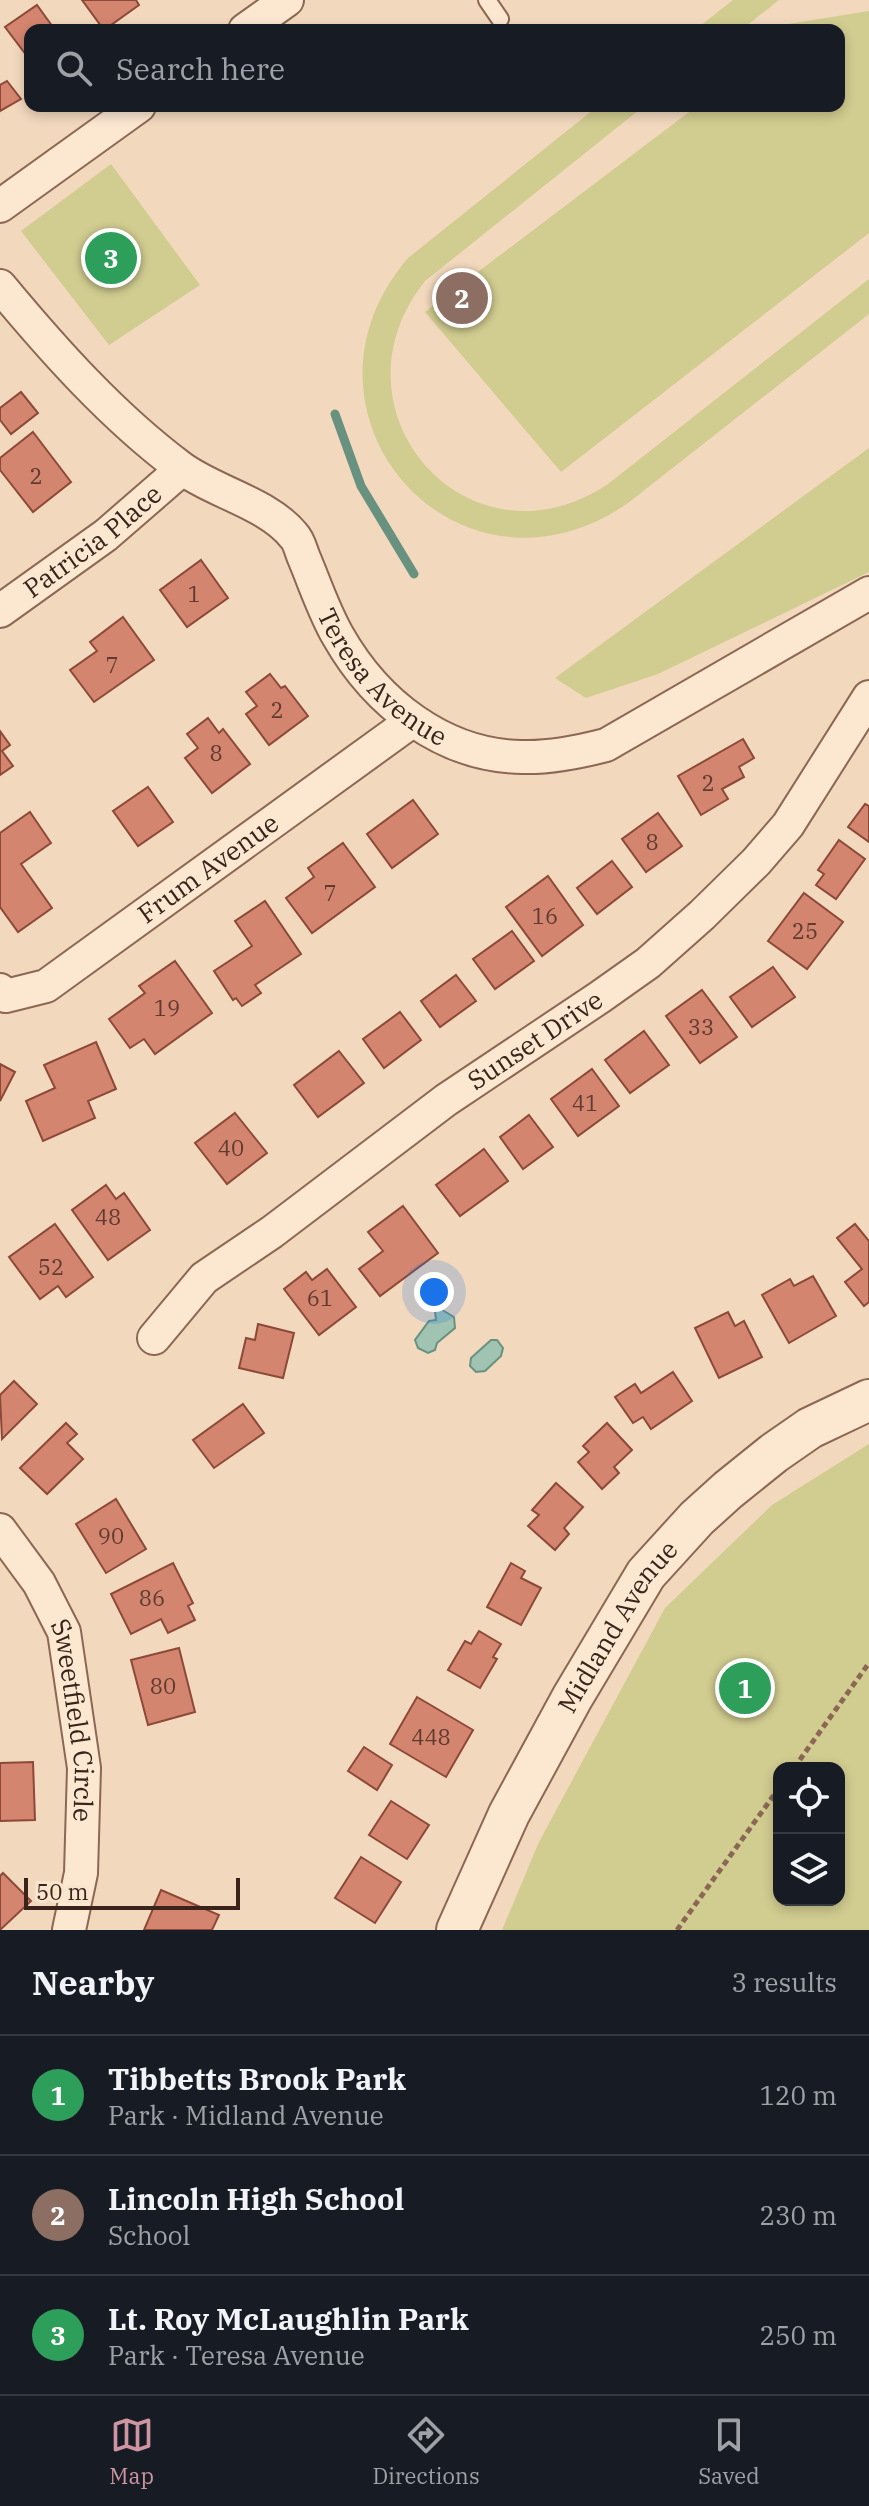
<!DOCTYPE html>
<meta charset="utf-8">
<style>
:root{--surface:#171b24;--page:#20242c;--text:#f1f3f6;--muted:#9ea1a6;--line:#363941;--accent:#cd94a1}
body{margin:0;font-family:"IBM Plex Serif",serif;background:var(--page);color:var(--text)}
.controls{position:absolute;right:24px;bottom:24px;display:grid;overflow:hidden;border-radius:16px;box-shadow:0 4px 12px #0003}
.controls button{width:72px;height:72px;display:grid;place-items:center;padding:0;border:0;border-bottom:2px solid var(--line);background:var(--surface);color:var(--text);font:40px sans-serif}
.scale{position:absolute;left:24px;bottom:20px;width:216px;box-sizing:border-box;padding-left:8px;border:4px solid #39231b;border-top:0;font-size:22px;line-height:28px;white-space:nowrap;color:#39231b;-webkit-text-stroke:6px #f9e4cd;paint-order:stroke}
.you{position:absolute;left:434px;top:1292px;width:28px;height:28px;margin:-20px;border:6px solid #fff;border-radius:50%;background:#1a73e8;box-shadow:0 0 0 12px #1a73e833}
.badge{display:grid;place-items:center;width:52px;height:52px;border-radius:50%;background:var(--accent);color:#fff;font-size:26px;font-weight:700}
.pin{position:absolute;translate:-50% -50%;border:4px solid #fff;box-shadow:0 2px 8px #0006}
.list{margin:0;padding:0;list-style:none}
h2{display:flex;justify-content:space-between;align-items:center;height:104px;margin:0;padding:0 32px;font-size:34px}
h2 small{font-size:26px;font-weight:400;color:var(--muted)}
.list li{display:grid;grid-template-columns:52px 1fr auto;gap:24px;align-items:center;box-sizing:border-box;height:120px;padding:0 32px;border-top:2px solid var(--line)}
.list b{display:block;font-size:30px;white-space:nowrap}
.list p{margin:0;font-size:26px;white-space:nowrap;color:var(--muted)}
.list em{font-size:26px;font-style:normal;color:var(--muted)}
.icon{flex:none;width:44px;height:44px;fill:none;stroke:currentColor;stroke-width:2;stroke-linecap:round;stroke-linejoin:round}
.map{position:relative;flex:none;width:869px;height:1930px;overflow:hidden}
.search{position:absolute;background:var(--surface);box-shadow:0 4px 12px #0003;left:24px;right:24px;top:24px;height:88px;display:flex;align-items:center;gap:20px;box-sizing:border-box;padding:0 28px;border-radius:16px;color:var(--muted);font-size:30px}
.sheet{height:464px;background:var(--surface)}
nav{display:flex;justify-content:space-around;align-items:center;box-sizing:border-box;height:112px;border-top:2px solid var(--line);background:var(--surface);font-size:22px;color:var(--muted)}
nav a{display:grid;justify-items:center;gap:4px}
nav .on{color:var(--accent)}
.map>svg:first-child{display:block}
.green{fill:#d1cc90;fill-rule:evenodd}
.water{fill:#a1c3b2;stroke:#68917f;stroke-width:2}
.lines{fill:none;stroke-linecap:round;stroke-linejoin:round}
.stream{stroke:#68917f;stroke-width:9}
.building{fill:#d4856f;stroke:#8d4938;stroke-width:2}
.service-casing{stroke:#8c6754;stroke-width:20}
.minor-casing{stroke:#8c6754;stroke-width:36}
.tertiary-casing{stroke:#8c6754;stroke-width:44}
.path{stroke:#8c6754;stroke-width:5;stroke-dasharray:6 4;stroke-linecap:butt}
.service{stroke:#fce7d1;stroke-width:16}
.minor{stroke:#fce7d1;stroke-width:32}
.tertiary{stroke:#fce7d1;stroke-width:40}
.labels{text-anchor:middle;stroke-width:7;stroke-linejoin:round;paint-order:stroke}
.number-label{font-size:22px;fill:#603c30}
.street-label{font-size:26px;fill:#39231b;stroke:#f9e4cd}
</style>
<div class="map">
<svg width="869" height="1930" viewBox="0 0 869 1930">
<rect width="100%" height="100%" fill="#f2d8bd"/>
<g class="green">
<polygon points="733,0 779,0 741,30 695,30"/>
<polygon points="869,11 869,233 561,472 425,312 697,106 839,106 839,30 781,30 782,25"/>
<path d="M598,106H644L425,281C322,411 470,577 608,484L869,279V314L628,503C457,621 276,413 408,258Z"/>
<polygon points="111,164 200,285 109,345 21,231"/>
<polygon points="869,448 869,572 658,674 586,698 555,678"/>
<path d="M869,1444V1930H502L539,1842L665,1608L772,1505ZM839,1768V1900H779V1768Z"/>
</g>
<g class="water">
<polygon points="439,1308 454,1317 455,1328 437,1343 435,1350 428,1353 418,1348 415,1340 429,1321 436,1320 435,1312"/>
<polygon points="491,1340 497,1340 503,1348 501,1356 485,1371 476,1372 470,1366 471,1358"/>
</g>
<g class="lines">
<polyline class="stream" points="335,414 361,486 414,574"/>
</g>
<g class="building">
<polygon points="82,0 136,0 139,5 104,30"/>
<polygon points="37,5 55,30 30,30 30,60 5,27"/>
<polygon points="7,81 21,99 0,111 0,85"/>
<polygon points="21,392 38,413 11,434 0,420 0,408"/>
<polygon points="33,432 71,482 33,512 0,470 0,458"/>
<polygon points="201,560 228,598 187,627 160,590"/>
<polygon points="123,617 154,660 94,702 70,670 97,651 90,642"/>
<polygon points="270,674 281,688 285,686 308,716 269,745 246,714 257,706 246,692"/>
<polygon points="208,718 219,733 223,729 250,764 212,793 185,758 198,748 187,734"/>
<polygon points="0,731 10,745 2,751 13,766 0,775"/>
<polygon points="743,739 754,758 739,767 744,777 722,789 728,799 701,815 678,776"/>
<polygon points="148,787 173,822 138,846 113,811"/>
<polygon points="413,800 438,834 392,868 367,834"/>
<polygon points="865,804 869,806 869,842 848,827"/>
<polygon points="30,812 51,843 21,864 52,908 18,932 0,907 0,833"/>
<polygon points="658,813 682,846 646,872 622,839"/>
<polygon points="839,840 865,859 836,899 816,885 824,874 818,870"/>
<polygon points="343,843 375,887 312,933 286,898 314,877 308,868"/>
<polygon points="612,861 632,887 597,914 577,888"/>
<polygon points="548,876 583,925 542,956 506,907"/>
<polygon points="804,893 843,922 807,969 768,941"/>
<polygon points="265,901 301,954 255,985 261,993 242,1006 236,998 233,1000 214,971 252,946 235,921"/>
<polygon points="512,931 534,961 495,989 473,959"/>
<polygon points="175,961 212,1013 155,1054 144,1039 130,1048 109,1019 145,993 139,986"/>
<polygon points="773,967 795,997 752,1027 730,997"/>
<polygon points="456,975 476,1001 440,1027 421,1001"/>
<polygon points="702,990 737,1037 700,1063 666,1016"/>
<polygon points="400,1012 421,1040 384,1068 363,1039"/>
<polygon points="644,1031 669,1065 630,1093 605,1060"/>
<polygon points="96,1042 116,1089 88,1101 95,1118 43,1141 26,1101 55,1088 44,1065"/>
<polygon points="339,1051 364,1083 318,1117 294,1085"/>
<polygon points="0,1064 15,1072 0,1101"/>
<polygon points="592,1069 619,1106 578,1136 551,1099"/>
<polygon points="235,1113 267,1153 227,1184 195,1143"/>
<polygon points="529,1115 553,1147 523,1169 500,1137"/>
<polygon points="484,1149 508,1181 460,1216 436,1185"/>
<polygon points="106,1185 116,1199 124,1193 150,1230 108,1260 72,1210"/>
<polygon points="403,1206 438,1253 380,1296 359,1269 383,1251 368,1232"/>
<polygon points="55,1224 93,1277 66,1297 58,1286 40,1299 9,1257"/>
<polygon points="855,1224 869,1241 869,1302 864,1306 845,1282 862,1269 837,1238"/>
<polygon points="327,1269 356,1307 319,1335 284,1289 306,1272 312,1280"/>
<polygon points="813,1276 836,1316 789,1343 762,1295 790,1279 794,1286"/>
<polygon points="728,1312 735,1326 744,1321 762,1357 719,1378 695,1328"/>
<polygon points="258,1324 294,1333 283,1378 239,1368 246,1338 255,1340"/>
<polygon points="673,1372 692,1401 651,1429 643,1417 633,1423 615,1397 635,1384 641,1393"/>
<polygon points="14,1381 37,1404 2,1439 0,1395"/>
<polygon points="243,1404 264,1433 214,1468 193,1440"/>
<polygon points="66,1423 77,1434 67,1443 83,1459 47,1494 20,1468"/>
<polygon points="607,1423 632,1450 614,1467 619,1473 602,1489 578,1462 589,1452 583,1446"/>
<polygon points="556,1483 583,1507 564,1528 569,1534 555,1550 528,1526 539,1515 532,1510"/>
<polygon points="116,1499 146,1549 106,1573 76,1524"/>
<polygon points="173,1563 193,1603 188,1606 195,1620 168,1633 161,1619 131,1634 111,1594"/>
<polygon points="511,1563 525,1571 521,1578 541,1588 521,1625 487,1607"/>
<polygon points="479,1631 501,1644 493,1657 497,1659 480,1688 448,1670 465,1641 471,1644"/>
<polygon points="179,1648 195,1712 148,1725 131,1660"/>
<polygon points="417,1697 473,1730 446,1777 390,1744"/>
<polygon points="364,1747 392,1765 377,1790 348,1771"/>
<polygon points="33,1762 35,1820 0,1821 0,1763"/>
<polygon points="391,1801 429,1825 407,1859 369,1835"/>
<polygon points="361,1857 401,1882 375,1923 335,1898"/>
<polygon points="3,1873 31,1901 0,1930 0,1876"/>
<polygon points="161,1890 219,1915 212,1930 144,1930"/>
</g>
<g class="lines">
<g class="service-casing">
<polyline id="service" points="487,0 500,19"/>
</g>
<g class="minor-casing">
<g id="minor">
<polyline points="245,30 287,0"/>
<polyline points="0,206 139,106"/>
<path id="s1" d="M0,286C54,351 112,416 180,467C213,492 268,503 294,536C299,541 301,551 304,558C315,584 324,612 338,636C376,703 443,756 522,757C551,758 579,752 606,745L869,593"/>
<path id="s2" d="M0,611L106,535L182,469"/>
<path id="s3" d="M0,990L6,996L46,986L412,721"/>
<path id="s4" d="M154,1338L204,1278L272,1232L446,1100L600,997L648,963L702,915L756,862L788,825L869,697"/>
<path id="s5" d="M0,1530L39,1583L64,1632L84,1768L81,1873L69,1930"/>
</g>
</g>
<g class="tertiary-casing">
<g id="tertiary">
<path id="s6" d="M457,1930L509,1814L572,1698L646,1574L697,1518L728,1490L774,1453L810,1428L869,1400"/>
</g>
</g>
<g class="path">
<polyline points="794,1768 869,1663"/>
<polyline points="677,1930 779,1788"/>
</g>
<use href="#service" class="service"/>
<use href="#minor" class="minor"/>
<use href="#tertiary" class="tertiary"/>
</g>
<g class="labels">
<g class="number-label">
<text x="36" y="484">2</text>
<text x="194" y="602">1</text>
<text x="112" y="673">7</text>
<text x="277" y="718">2</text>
<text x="216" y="761">8</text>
<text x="708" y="791">2</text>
<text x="652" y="850">8</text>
<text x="330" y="901">7</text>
<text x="545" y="924">16</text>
<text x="805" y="939">25</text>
<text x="167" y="1016">19</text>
<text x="701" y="1035">33</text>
<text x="585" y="1111">41</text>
<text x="231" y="1156">40</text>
<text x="108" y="1225">48</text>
<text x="51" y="1275">52</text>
<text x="320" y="1306">61</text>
<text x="111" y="1544">90</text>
<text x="152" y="1606">86</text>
<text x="163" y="1694">80</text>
<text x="431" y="1745">448</text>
</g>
<g class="street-label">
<text dy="9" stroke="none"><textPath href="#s2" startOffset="116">Patricia Place</textPath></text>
<text dy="9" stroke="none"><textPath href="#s1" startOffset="560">Teresa Avenue</textPath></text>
<text dy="9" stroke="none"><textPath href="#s3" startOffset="250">Frum Avenue</textPath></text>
<text dy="9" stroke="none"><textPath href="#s4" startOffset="486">Sunset Drive</textPath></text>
<text dy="9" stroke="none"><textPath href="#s6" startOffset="344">Midland Avenue</textPath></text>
<text dy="9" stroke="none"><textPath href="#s5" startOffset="210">Sweetfield Circle</textPath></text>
</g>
</g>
</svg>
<div class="controls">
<button><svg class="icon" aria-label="locate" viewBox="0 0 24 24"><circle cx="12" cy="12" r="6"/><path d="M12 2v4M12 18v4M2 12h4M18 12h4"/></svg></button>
<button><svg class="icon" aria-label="layers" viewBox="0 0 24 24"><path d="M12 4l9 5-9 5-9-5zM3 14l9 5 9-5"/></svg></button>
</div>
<div class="scale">50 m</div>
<div class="you"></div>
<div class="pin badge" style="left:745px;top:1688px;background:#2e9e5b">1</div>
<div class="pin badge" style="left:462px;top:298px;background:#8d6e63">2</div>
<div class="pin badge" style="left:111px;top:258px;background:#2e9e5b">3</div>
<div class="search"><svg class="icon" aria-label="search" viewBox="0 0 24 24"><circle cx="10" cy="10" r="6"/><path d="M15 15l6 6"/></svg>Search here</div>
</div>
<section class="sheet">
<h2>Nearby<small>3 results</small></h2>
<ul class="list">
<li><span class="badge" style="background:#2e9e5b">1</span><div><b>Tibbetts Brook Park</b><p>Park · Midland Avenue</p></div><em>120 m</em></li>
<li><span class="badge" style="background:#8d6e63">2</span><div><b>Lincoln High School</b><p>School</p></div><em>230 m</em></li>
<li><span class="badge" style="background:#2e9e5b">3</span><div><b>Lt. Roy McLaughlin Park</b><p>Park · Teresa Avenue</p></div><em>250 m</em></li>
</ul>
</section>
<nav>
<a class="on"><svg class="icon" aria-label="map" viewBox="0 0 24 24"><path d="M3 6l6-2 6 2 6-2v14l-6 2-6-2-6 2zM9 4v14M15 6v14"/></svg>Map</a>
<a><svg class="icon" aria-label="directions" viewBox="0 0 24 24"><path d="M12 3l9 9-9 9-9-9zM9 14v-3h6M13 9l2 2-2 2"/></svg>Directions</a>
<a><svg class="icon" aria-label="saved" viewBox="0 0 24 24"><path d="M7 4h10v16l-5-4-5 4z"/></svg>Saved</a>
</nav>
